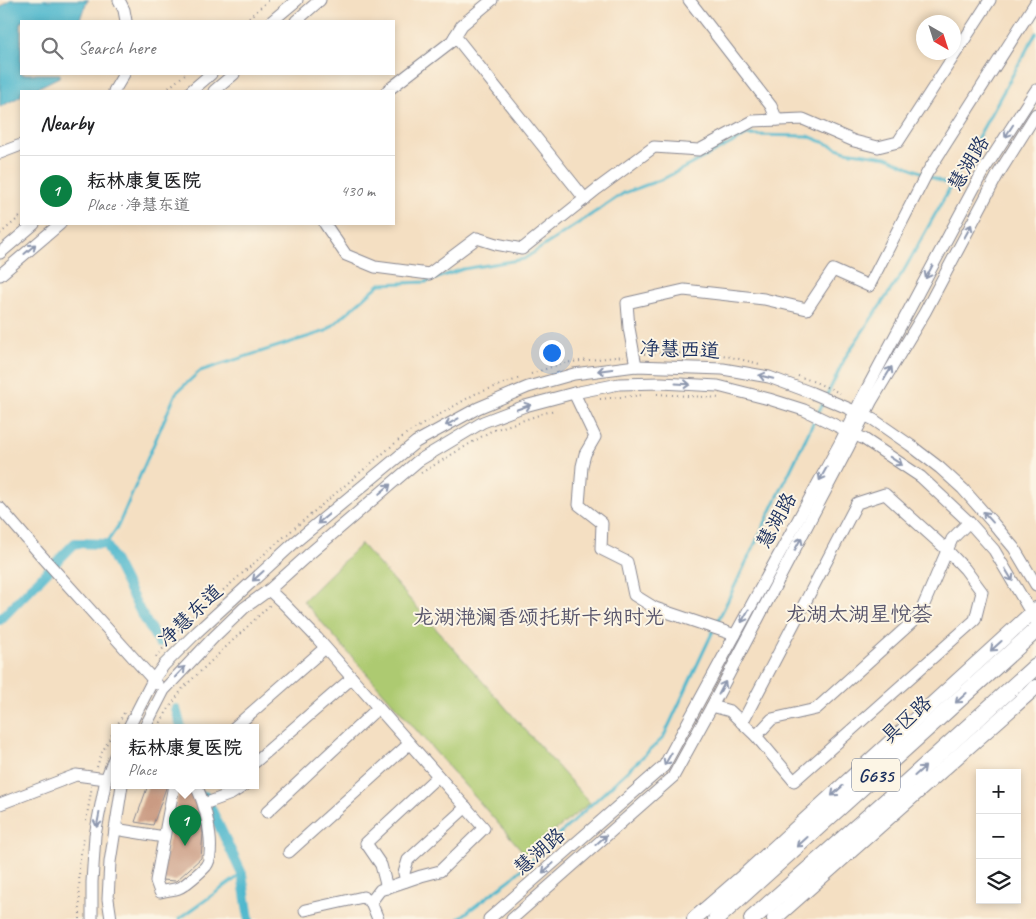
<!DOCTYPE html>
<meta charset="utf-8">
<style>
:root{--surface:#fff;--page:#f2f2f2;--text:#202124;--muted:#757577;--line:#e0e0e0;--accent:#0b8043}
body{margin:0;font-family:Caveat,"LXGW WenKai TC",sans-serif;background:var(--page);color:var(--text)}
.controls{position:absolute;right:15px;bottom:15px;display:grid;overflow:hidden;border-radius:0px;box-shadow:0 2px 8px #0003}
.controls button{width:45px;height:45px;display:grid;place-items:center;padding:0;border:0;border-bottom:1px solid var(--line);background:var(--surface);color:var(--text);font:25px sans-serif}
.compass{position:absolute;left:916px;top:15px;width:45px;height:45px;border-radius:50%;background:var(--surface);box-shadow:0 2px 8px #0003;rotate:141deg}
.you{position:absolute;left:551px;top:352px;width:18px;height:18px;margin:-12px;border:4px solid #fff;border-radius:50%;background:#1a73e8;box-shadow:0 0 0 8px #1a73e833}
.badge{display:grid;place-items:center;width:32px;height:32px;border-radius:50%;background:var(--accent);color:#fff;font-size:16px;font-weight:700}
.pin{position:absolute;translate:-50% -41px;filter:drop-shadow(0 1px 2px #0008)}
.pin::after{content:'';position:absolute;top:26px;width:18px;height:15px;background:inherit;clip-path:polygon(0 0,100% 0,50% 100%)}
.popup{position:absolute;left:111px;top:724px;width:148px;height:65px;box-sizing:border-box;display:grid;place-content:center;border-radius:0px;background:var(--surface);filter:drop-shadow(0 1px 4px #0005);font-size:16px;white-space:nowrap;color:var(--muted)}
.popup b{font-size:19px;color:var(--text)}
.popup::after{content:'';position:absolute;left:50%;top:100%;margin-left:-10px;border:10px solid transparent;border-top-color:var(--surface)}
.list{margin:0;padding:0;list-style:none}
h2{display:flex;justify-content:space-between;align-items:center;height:65px;margin:0;padding:0 20px;font-size:21px}
h2 small{font-size:16px;font-weight:400;color:var(--muted)}
.list li{display:grid;grid-template-columns:32px 1fr auto;gap:15px;align-items:center;box-sizing:border-box;height:70px;padding:0 20px;border-top:1px solid var(--line)}
.list b{display:block;font-size:19px;white-space:nowrap}
.list p{margin:0;font-size:16px;white-space:nowrap;color:var(--muted)}
.list em{font-size:16px;font-style:normal;color:var(--muted)}
.icon{flex:none;width:28px;height:28px;fill:none;stroke:currentColor;stroke-width:2;stroke-linecap:round;stroke-linejoin:round}
.map{position:relative;flex:none;width:1036px;height:919px;overflow:hidden}
.search{position:absolute;background:var(--surface);box-shadow:0 2px 8px #0003;left:20px;top:20px;width:375px;height:55px;display:flex;align-items:center;gap:12px;box-sizing:border-box;padding:0 18px;border-radius:0px;color:var(--muted);font-size:19px}
.panel{position:absolute;background:var(--surface);box-shadow:0 2px 8px #0003;left:20px;top:90px;width:375px;height:135px;border-radius:0px}
.map>svg:first-child{display:block}
.green{fill:#adca71;stroke:#647c68}
.water{fill:#4fb8cd;stroke:#357496}
.lines{fill:none;stroke-linecap:round;stroke-linejoin:round}
.stream{stroke:#4fb8cd;stroke-width:3}
.canal{stroke:#4fb8cd;stroke-width:10}
.building{fill:#ca9b83}
.minor-casing{stroke:#888790;stroke-width:13}
.major-casing{stroke:#888790;stroke-width:16}
.highway-casing{stroke:#888790;stroke-width:18}
.path{stroke:#888790;stroke-width:2;stroke-dasharray:1 4;stroke-linecap:butt}
.minor{stroke:#fff;stroke-width:11}
.major{stroke:#fff;stroke-width:14}
.highway{stroke:#fff;stroke-width:16}
.oneway{stroke:#8d97ae}
.labels{text-anchor:middle;stroke-width:4;stroke-linejoin:round;paint-order:stroke}
.shield{fill:#fcf5e5;stroke:#5e6a86;stroke-width:1}
.shield-label{font-size:19px;font-weight:bold;fill:#1b2f5e}
.street-label{font-size:20px;fill:#1b2f5e;stroke:#fcf5e5}
.neighbourhood-label{font-size:21px;fill:#58556b;stroke:#fcf5e5}
</style>
<div class="map">
<svg width="1036" height="919" viewBox="0 0 1036 919">
<rect width="100%" height="100%" fill="#fcf5e5"/>
<filter id="ink" filterUnits="userSpaceOnUse"><feTurbulence type="fractalNoise" baseFrequency=".02" numOctaves="2"/><feDisplacementMap in="SourceGraphic" scale="10" xChannelSelector="R" yChannelSelector="G"/><feConvolveMatrix kernelMatrix="1 2 1 2 8 2 1 2 1" color-interpolation-filters="sRGB"/></filter>
<filter id="wash" filterUnits="userSpaceOnUse"><feTurbulence type="fractalNoise" baseFrequency=".0096" numOctaves="4" result="noise"/><feDisplacementMap in="SourceGraphic" scale="20" xChannelSelector="R" yChannelSelector="G"/><feGaussianBlur stdDeviation="1.12" result="paint"/><feColorMatrix in="noise" values="0 0 0 0 0 0 0 0 0 0 0 0 0 0 0 0 0 1.4 0 .05"/><feComposite in="paint" operator="in"/></filter>
<g filter="url(#wash)">
<rect width="100%" height="100%" fill="#f4dfc2"/>
<polygon class="green" points="361,544 590,803 525,854 303,601"/>
<polygon class="water" points="10,0 89,0 87,1 79,21 21,21 21,74 60,74 59,77 31,91 21,91 21,96 0,107 0,8"/>
<g class="lines">
<g class="stream">
<polyline points="929,176 951,186"/>
<polyline points="827,395 846,356 903,272 1036,33"/>
<polyline points="818,413 824,401"/>
<polyline points="106,544 118,526 176,393 200,371 326,331 380,284 426,282 463,269 524,259 624,193 663,179 747,135 808,136 845,151 887,157 923,173"/>
<polyline points="716,625 815,419"/>
<polyline points="179,919 242,874"/>
<polyline points="458,919 511,879 663,738 713,631"/>
</g>
<g class="canal">
<polyline points="0,620 75,543 106,544 140,611 159,643"/>
<polyline points="176,709 181,727"/>
<polyline points="205,796 242,874 249,919"/>
</g>
</g>
<g id="blocks">
<g class="building">
<polygon points="148,785 167,785 153,825 135,822"/>
<polygon points="179,790 195,791 203,834 201,858 176,881 161,880"/>
</g>
</g>
</g>
<g filter="url(#ink)">
<use href="#blocks" fill-opacity="0" stroke="#888790" stroke-width="1"/>
<g class="lines">
<g class="minor-casing">
<g id="minor">
<polyline points="119,0 124,10 126,21"/>
<polyline points="689,0 771,106 777,120"/>
<polyline points="272,21 297,0"/>
<polyline points="296,21 320,0"/>
<polyline points="455,36 585,199"/>
<polyline points="114,91 124,74"/>
<polyline points="191,91 211,74"/>
<polyline points="214,91 234,74"/>
<polyline points="387,91 452,41 462,25 492,0"/>
<polyline points="0,153 21,145"/>
<polyline points="325,224 346,255 375,267 429,274 477,238 496,244 522,249 597,189 654,147 699,150 753,121 803,119 854,141 878,147 898,142 990,0"/>
<polyline points="0,253 34,224"/>
<polyline points="0,275 60,224"/>
<polyline points="636,366 629,328 627,303 684,290 764,299 807,309 833,270 869,286 927,173 1036,2"/>
<polyline points="574,393 595,437 585,454 582,466 579,505 602,523 601,549 627,562 634,595 655,608 735,635"/>
<polyline points="0,508 39,553 157,684"/>
<polyline points="269,590 284,604 317,638 484,828 440,871 421,876 380,890 371,902 378,919"/>
<polyline points="712,706 730,711 756,736 772,719 816,709 919,616 952,539 969,522"/>
<polyline points="742,723 857,503 885,494 947,550 965,569 982,592 975,620 794,781 756,736"/>
<polyline points="129,727 153,680 164,665 197,632 294,543 416,442 478,408 528,387 574,374 636,366 723,369 769,377 812,393 864,415 874,420 910,445 940,468 963,489 993,523 1014,548 1036,585"/>
<polyline points="145,727 164,690 214,637 244,608 269,590 308,555 418,461 483,422 525,406 574,393 619,384 661,383 718,386 769,399 804,410 864,439 921,477 969,522 994,550 1036,621"/>
<polyline points="235,727 325,648"/>
<polyline points="255,762 352,678"/>
<path d="M174,785L156,881L160,892C166,890 173,890 179,888C183,887 203,870 206,866C217,852 205,799 195,785"/>
<polyline points="0,804 76,775 106,779"/>
<polyline points="204,804 231,794 245,785"/>
<polyline points="267,812 378,708"/>
<polyline points="115,829 164,837"/>
<polyline points="289,852 409,744"/>
<polyline points="406,881 404,873 408,860 466,807"/>
<polyline points="387,888 381,865 366,843 438,776"/>
<polyline points="305,910 363,897 371,902"/>
<polyline points="92,919 92,882 95,835 106,779 115,756"/>
<polyline points="111,919 108,899 110,862 122,785"/>
<polyline points="489,919 664,766 735,635 840,443 862,398 982,173 1036,90"/>
<polyline points="512,919 673,777 712,706 848,448 871,402 925,312 997,176 1036,114"/>
</g>
</g>
<g class="major-casing">
<g id="major">
<polyline points="694,919 747,873 1036,609"/>
<polyline points="774,919 1036,687"/>
</g>
</g>
<g class="highway-casing">
<g id="highway">
<polyline points="716,919 1036,630"/>
<polyline points="752,919 885,802 1036,666"/>
</g>
</g>
<g class="path">
<polyline points="245,21 269,0"/>
<polyline points="165,91 185,74"/>
<polyline points="0,234 21,216"/>
<polyline points="644,354 714,353 760,364"/>
<polyline points="531,374 563,363 624,356"/>
<polyline points="798,376 815,382 840,393"/>
<polyline points="657,394 720,398"/>
<polyline points="600,399 643,395"/>
<polyline points="421,473 491,431 554,410"/>
<polyline points="156,657 179,629 285,536 406,434 475,394 520,378"/>
<polyline points="116,727 124,713"/>
<polyline points="158,727 166,713 183,688 271,604"/>
<polyline points="97,767 101,754 115,729"/>
<polyline points="86,821 92,786"/>
<polyline points="80,919 79,865 84,836"/>
</g>
<use href="#minor" class="minor"/>
<use href="#major" class="major"/>
<use href="#highway" class="highway"/>
</g>
<defs><path id="oneway-shaft" d="M-6 0H5M1.5-3L5.5 0L1.5 3" fill="none" stroke-width="1.6" stroke-linecap="round" stroke-linejoin="round" transform="scale(1.25)"/></defs>
<g class="oneway">
<use href="#oneway-shaft" transform="translate(1009 131) rotate(123)"/>
<use href="#oneway-shaft" transform="translate(968 231) rotate(-62)"/>
<use href="#oneway-shaft" transform="translate(30 249) rotate(-41)"/>
<use href="#oneway-shaft" transform="translate(929 272) rotate(118)"/>
<use href="#oneway-shaft" transform="translate(605 370) rotate(173)"/>
<use href="#oneway-shaft" transform="translate(888 373) rotate(-59)"/>
<use href="#oneway-shaft" transform="translate(766 377) rotate(-166)"/>
<use href="#oneway-shaft" transform="translate(683 384) rotate(3)"/>
<use href="#oneway-shaft" transform="translate(524 407) rotate(-19)"/>
<use href="#oneway-shaft" transform="translate(452 422) rotate(151)"/>
<use href="#oneway-shaft" transform="translate(896 461) rotate(33)"/>
<use href="#oneway-shaft" transform="translate(823 474) rotate(119)"/>
<use href="#oneway-shaft" transform="translate(385 489) rotate(-40)"/>
<use href="#oneway-shaft" transform="translate(988 517) rotate(-132)"/>
<use href="#oneway-shaft" transform="translate(323 519) rotate(140)"/>
<use href="#oneway-shaft" transform="translate(798 544) rotate(-62)"/>
<use href="#oneway-shaft" transform="translate(1009 575) rotate(59)"/>
<use href="#oneway-shaft" transform="translate(258 576) rotate(138)"/>
<use href="#oneway-shaft" transform="translate(745 616) rotate(119)"/>
<use href="#oneway-shaft" transform="translate(996 646) rotate(138)"/>
<use href="#oneway-shaft" transform="translate(180 672) rotate(-47)"/>
<use href="#oneway-shaft" transform="translate(722 688) rotate(-62)"/>
<use href="#oneway-shaft" transform="translate(961 698) rotate(138)"/>
<use href="#oneway-shaft" transform="translate(668 759) rotate(120)"/>
<use href="#oneway-shaft" transform="translate(920 771) rotate(-42)"/>
<use href="#oneway-shaft" transform="translate(837 791) rotate(138)"/>
<use href="#oneway-shaft" transform="translate(98 820) rotate(101)"/>
<use href="#oneway-shaft" transform="translate(601 840) rotate(-42)"/>
<use href="#oneway-shaft" transform="translate(802 842) rotate(138)"/>
<use href="#oneway-shaft" transform="translate(548 868) rotate(139)"/>
</g>
</g>
<g class="labels">
<rect class="shield" x="852" y="758.5" width="48" height="33" rx="4"/>
<g class="shield-label">
<text x="876" y="782">G635</text>
</g>
<g class="street-label">
<text transform="translate(968 163) rotate(-59)" y="7">慧湖路</text>
<text transform="translate(680 349) rotate(2)" y="7">净慧西道</text>
<text transform="translate(776 520) rotate(-61)" y="7">慧湖路</text>
<text transform="translate(190 615) rotate(-44)" y="7">净慧东道</text>
<text transform="translate(906 719) rotate(-42)" y="7">具区路</text>
<text transform="translate(539 851) rotate(-41)" y="7">慧湖路</text>
</g>
<g class="neighbourhood-label">
<text x="859" y="621">龙湖太湖星悦荟</text>
<text x="539" y="624">龙湖滟澜香颂托斯卡纳时光</text>
</g>
</g>
</svg>
<div class="controls">
<button>+</button>
<button>−</button>
<button><svg class="icon" aria-label="layers" viewBox="0 0 24 24"><path d="M12 4l9 5-9 5-9-5zM3 14l9 5 9-5"/></svg></button>
</div>
<svg class="compass" viewBox="-18 -18 36 36"><path d="M0-13l5 13h-10z" fill="#e53935"/><path d="M0 13l5-13h-10z" fill="#757577"/></svg>
<div class="you"></div>
<div class="pin badge" style="left:185px;top:846px">1</div>
<div class="popup"><b>耘林康复医院</b>Place</div>
<div class="search"><svg class="icon" aria-label="search" viewBox="0 0 24 24"><circle cx="10" cy="10" r="6"/><path d="M15 15l6 6"/></svg>Search here</div>
<section class="panel">
<h2>Nearby<small></small></h2>
<ul class="list">
<li><span class="badge">1</span><div><b>耘林康复医院</b><p>Place · 净慧东道</p></div><em>430 m</em></li>
</ul>
</section>
</div>
